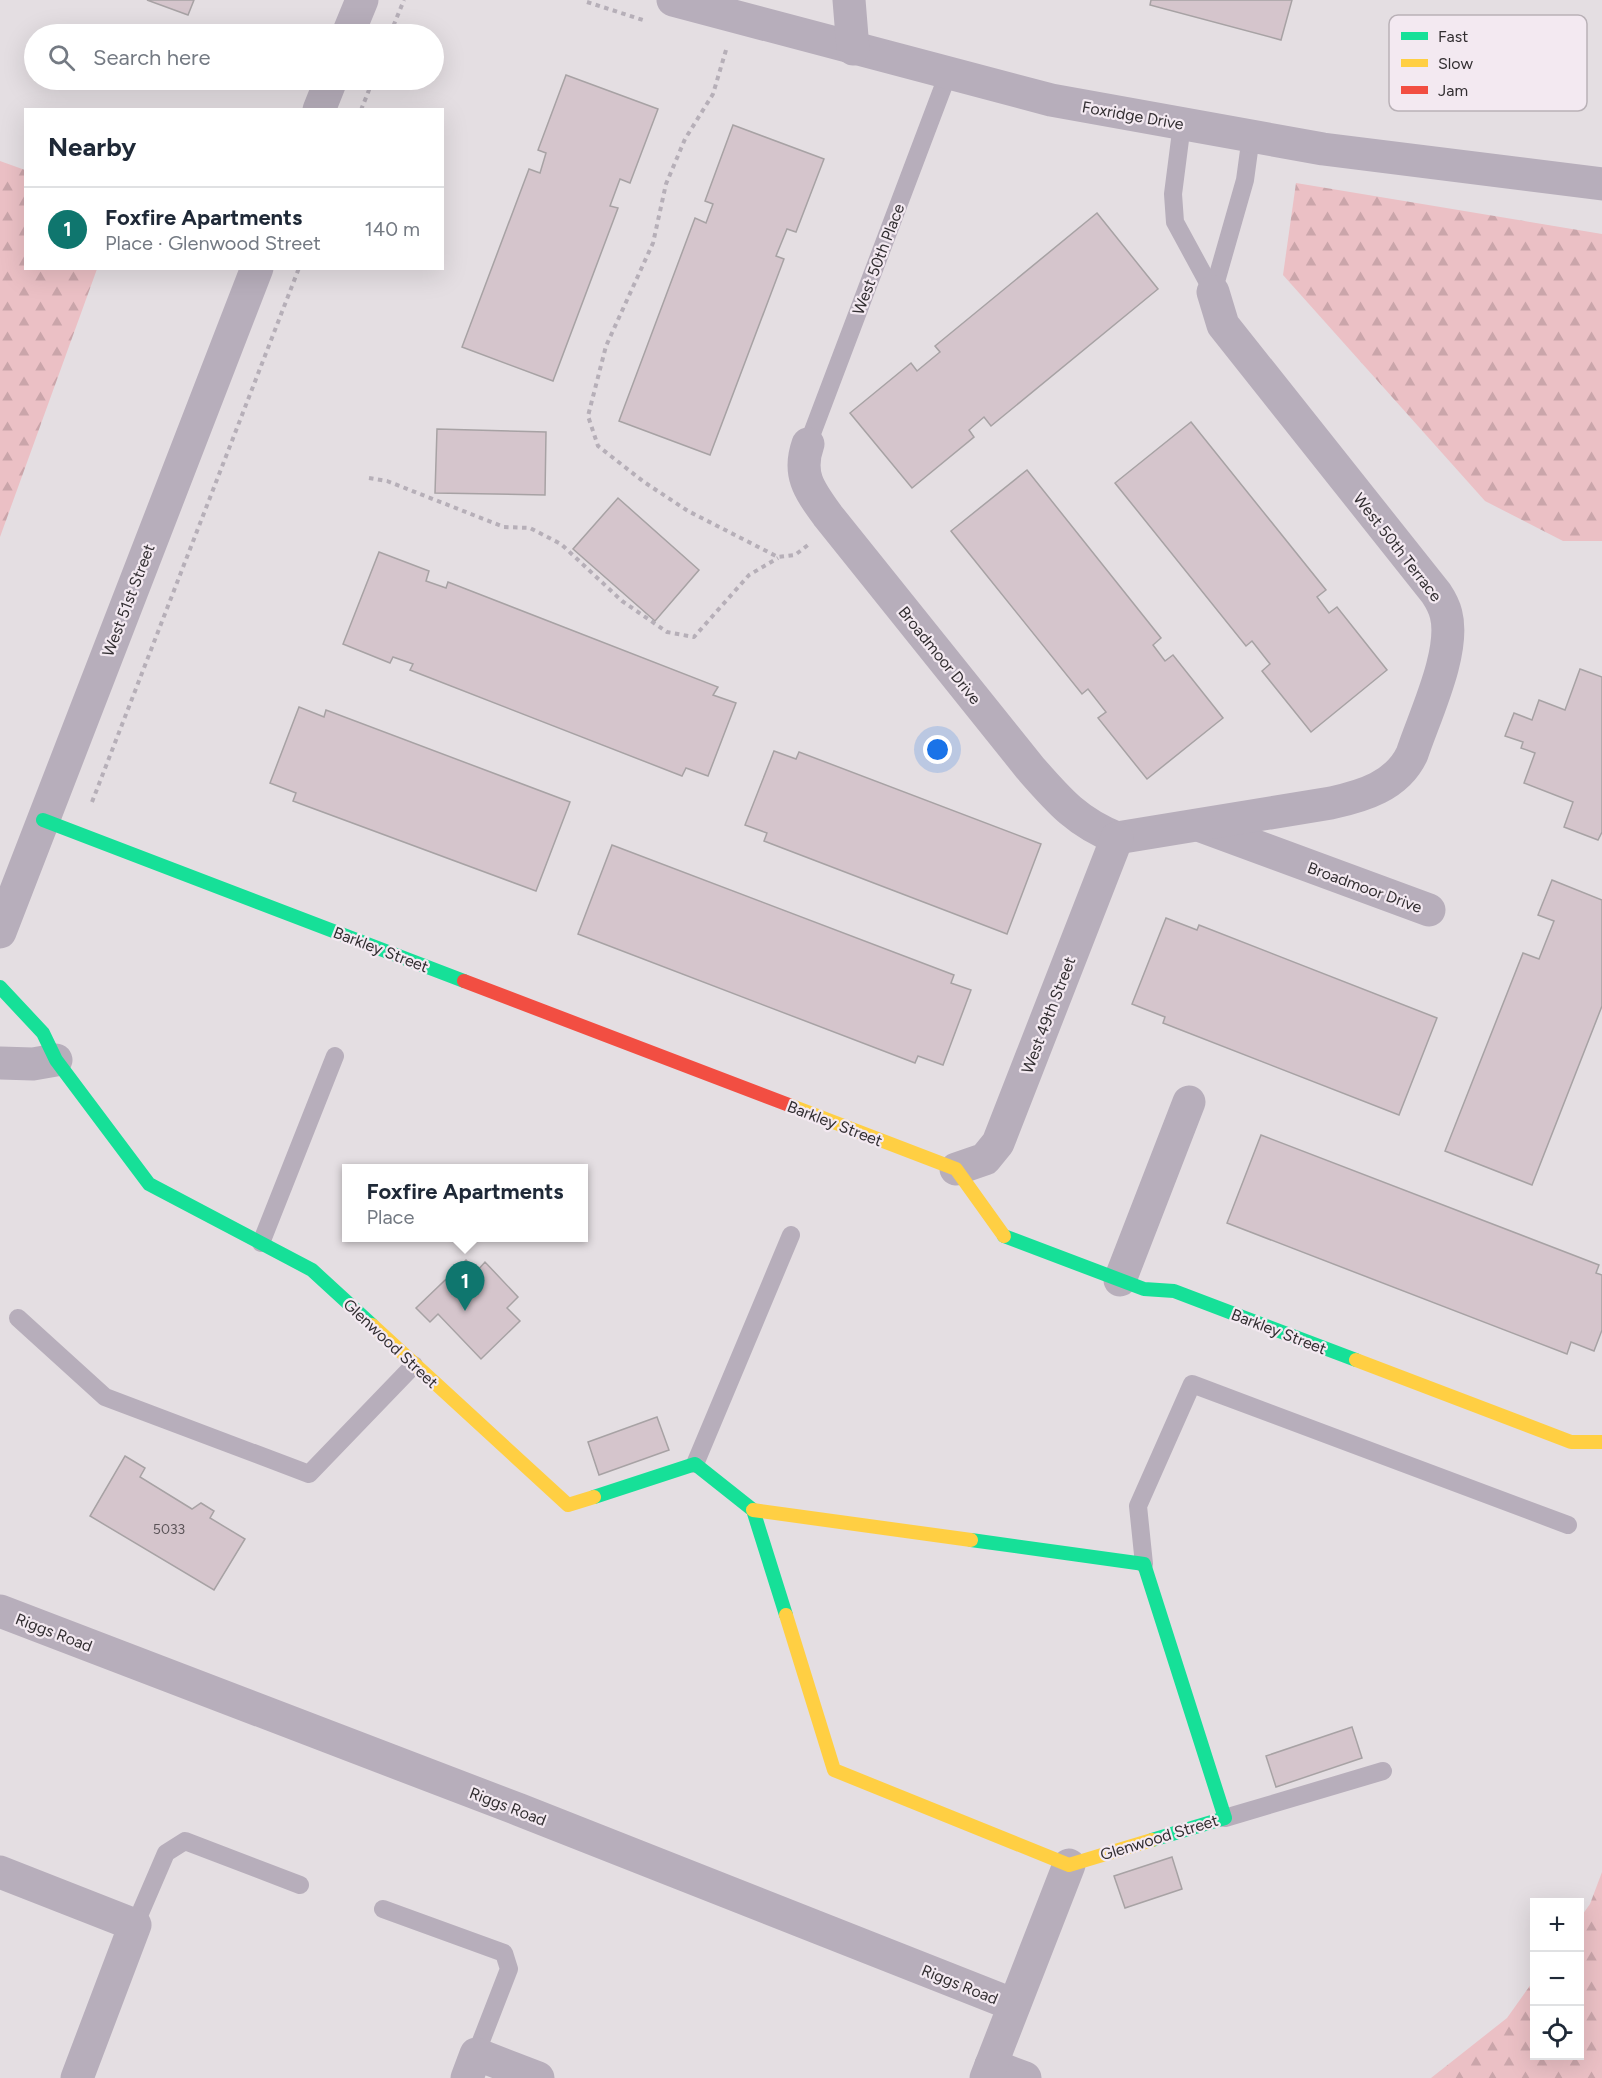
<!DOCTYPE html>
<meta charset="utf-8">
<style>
:root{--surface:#fff;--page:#f6f6f7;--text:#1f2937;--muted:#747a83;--line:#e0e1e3;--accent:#0f766e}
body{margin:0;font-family:Figtree,sans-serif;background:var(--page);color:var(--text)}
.controls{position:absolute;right:18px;bottom:18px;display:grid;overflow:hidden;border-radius:0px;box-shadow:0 6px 24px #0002}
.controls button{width:54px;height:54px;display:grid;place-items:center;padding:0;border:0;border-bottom:2px solid var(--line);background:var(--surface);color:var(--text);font:30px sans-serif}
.you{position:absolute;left:938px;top:750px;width:21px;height:21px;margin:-15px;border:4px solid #fff;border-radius:50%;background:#1a73e8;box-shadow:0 0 0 9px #1a73e833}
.badge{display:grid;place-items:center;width:39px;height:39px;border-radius:50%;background:var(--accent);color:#fff;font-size:20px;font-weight:700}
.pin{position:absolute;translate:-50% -50px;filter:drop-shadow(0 2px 3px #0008)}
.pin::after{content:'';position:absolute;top:32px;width:21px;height:18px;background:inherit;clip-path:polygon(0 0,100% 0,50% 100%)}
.popup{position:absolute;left:342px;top:1164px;width:246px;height:78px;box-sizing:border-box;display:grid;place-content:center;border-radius:0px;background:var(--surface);filter:drop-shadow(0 2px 4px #0005);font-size:20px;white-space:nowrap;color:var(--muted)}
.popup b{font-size:22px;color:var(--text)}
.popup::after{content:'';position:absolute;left:50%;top:100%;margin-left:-12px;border:12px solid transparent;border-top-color:var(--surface)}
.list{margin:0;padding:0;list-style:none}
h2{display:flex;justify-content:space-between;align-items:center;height:78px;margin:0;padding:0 24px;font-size:26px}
h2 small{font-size:20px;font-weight:400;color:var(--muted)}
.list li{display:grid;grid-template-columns:39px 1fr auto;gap:18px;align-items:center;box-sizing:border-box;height:84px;padding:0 24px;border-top:2px solid var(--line)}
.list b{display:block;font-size:22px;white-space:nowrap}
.list p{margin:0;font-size:20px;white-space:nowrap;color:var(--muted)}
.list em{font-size:20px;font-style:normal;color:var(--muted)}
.icon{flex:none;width:33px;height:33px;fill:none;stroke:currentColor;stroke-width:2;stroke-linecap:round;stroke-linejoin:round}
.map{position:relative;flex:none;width:1602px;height:2078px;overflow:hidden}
.search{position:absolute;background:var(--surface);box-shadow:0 6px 24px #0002;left:24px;top:24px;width:420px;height:66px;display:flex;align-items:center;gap:15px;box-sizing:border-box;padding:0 21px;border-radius:33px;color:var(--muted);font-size:22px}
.panel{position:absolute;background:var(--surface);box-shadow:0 6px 24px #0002;left:24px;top:108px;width:420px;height:162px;border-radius:0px}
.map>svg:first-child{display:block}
.forest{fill:url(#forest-firs)}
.building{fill:#d5c5cc;stroke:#a7a2a4;stroke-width:1.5}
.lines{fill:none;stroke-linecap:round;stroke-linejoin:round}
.path{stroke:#b6afb8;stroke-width:4;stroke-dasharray:4.5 4.5;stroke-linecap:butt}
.lane{stroke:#b7aebb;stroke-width:18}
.street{stroke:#b7aebb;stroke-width:33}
.fast{stroke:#16e098;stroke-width:14}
.slow{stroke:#ffcf43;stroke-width:14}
.jam{stroke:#f24e42;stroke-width:14}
.labels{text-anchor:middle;stroke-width:4.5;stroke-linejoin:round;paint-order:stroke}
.number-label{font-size:14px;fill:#5b5458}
.street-label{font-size:16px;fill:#322e31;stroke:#f3e9f1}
.key{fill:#f3e9f1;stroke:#b9b1b7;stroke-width:1.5}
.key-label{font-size:16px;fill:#322e31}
</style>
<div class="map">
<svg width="1602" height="2078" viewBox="0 0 1602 2078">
<defs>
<pattern id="forest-firs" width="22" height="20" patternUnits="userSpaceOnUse" patternTransform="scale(1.5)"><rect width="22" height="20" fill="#ebc0c5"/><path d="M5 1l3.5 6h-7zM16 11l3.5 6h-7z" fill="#caa5aa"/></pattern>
</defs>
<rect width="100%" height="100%" fill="#e4dee2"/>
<g class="forest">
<polygon points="0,161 25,170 26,268 97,269 0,537"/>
<polygon points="1296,183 1602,234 1602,541 1563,541 1485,501 1283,275"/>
<polygon points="1602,1872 1602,2078 1431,2078 1507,2018 1534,1980 1534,2056 1580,2056 1580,1918 1590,1904"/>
</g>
<g class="building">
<polygon points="147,0 194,0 188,15"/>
<polygon points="1151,0 1292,0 1281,40 1150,5"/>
<polygon points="566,75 658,109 630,183 620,179 610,206 618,208 553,381 462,347 529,169 540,173 546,153 538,150"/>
<polygon points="733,125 824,159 796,232 787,229 776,256 784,259 710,455 619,421 695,218 706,223 713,204 705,201"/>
<polygon points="1097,213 1158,289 991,426 984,417 969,430 974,437 912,488 850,413 911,363 917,371 940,352 935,346"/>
<polygon points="1191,422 1326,590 1317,597 1329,613 1337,607 1387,670 1311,732 1262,671 1270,664 1252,641 1246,646 1115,483"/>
<polygon points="437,429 546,432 545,495 435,493"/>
<polygon points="1027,470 1161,638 1153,645 1165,661 1173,655 1223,718 1147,779 1098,718 1106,712 1088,689 1082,694 951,531"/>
<polygon points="618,498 699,570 655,621 573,549"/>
<polygon points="379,552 429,571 426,581 446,588 448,582 718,687 713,695 736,703 708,776 686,768 682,776 410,670 413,664 393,657 390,663 343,644"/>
<polygon points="1580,669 1602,677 1602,832 1598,840 1564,827 1573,802 1524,783 1535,753 1521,748 1523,742 1505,736 1514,713 1532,720 1539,700 1565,710"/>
<polygon points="299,707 324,717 326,710 570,802 536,891 293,801 296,793 270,783"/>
<polygon points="774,751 796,759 799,752 1041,844 1007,934 764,841 767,833 745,825"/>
<polygon points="612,845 954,975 951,983 971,990 943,1065 918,1056 915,1063 578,934"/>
<polygon points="1552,880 1602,900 1602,1006 1532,1185 1445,1151 1523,953 1539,959 1554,921 1538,915"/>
<polygon points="1166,918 1197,930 1199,925 1437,1018 1399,1115 1163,1023 1165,1017 1132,1004"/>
<polygon points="1261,1135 1599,1265 1596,1273 1602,1275 1602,1330 1594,1351 1571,1342 1567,1354 1227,1223"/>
<polygon points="466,1260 477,1271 485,1262 518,1297 507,1308 520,1321 481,1359 438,1314 430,1322 416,1308"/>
<polygon points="657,1417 669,1450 599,1475 588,1442"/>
<polygon points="125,1456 145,1468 140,1477 192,1509 201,1503 214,1511 210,1518 245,1539 214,1590 90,1516"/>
<polygon points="1352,1727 1362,1758 1276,1787 1266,1756"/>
<polygon points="1172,1857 1182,1889 1125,1908 1114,1876"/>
</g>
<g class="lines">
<g class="path">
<polyline points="587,2 646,21"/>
<polyline points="390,34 404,0"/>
<polyline points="726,50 713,94 685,139 666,184 653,243 606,346 588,416 598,446 644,482 688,511 778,557 795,555 808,545"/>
<polyline points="361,110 373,80"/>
<polyline points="369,478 387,481 504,527 530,528 561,544 622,601 667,632 694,637 749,575 778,558"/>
<polyline points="92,802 299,268"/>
</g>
<g class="lane">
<polyline points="1182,124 1173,194 1175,222 1213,292"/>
<polyline points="1213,292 1245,180 1251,136"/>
<polyline points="808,444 948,74"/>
<polyline points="261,1243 335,1056"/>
<polyline points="18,1318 105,1397 309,1474 414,1365"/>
<polyline points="695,1464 791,1235"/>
<polyline points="1144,1564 1138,1506 1192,1384 1568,1525"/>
<polyline points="1225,1818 1383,1771"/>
<polyline points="383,1909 504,1953 509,1969 476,2054"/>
<polyline points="135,1925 166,1853 185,1841 300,1885"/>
</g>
<g class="street">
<polyline points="673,0 1051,100 1323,149 1602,184"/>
<polyline points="849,0 853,49"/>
<polyline points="348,34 362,0"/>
<polyline points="319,110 331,80"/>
<path d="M808,444C797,475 810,491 828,516L1031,769C1059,801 1077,822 1117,838"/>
<polyline points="1201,826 1429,910"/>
<path d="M1117,838L1331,803C1363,796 1397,786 1412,754C1424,717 1456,652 1446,614C1444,606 1440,599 1436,593L1223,325L1213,292"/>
<polyline points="0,932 257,268"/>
<polyline points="0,1063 33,1064 56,1060"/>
<polyline points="956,1169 985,1159 998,1143 1117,838"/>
<polyline points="1120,1280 1189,1102"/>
<polyline points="0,1611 520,1810 1014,2005"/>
<polyline points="0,1872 135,1925 77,2078"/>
<polyline points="991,2065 1025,2078"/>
<polyline points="467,2078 476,2054 538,2078"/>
<polyline points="986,2078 1069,1865"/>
</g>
<g class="fast">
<polyline points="43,820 464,981"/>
<polyline points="0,987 43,1033 56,1060 149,1184 312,1270 372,1325"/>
<polyline points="1004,1236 1144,1289 1174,1291 1356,1360"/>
<polyline points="594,1497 695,1464 753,1510 786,1615"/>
<polyline points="971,1540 1144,1564 1225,1818 1152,1840"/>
</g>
<g class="slow">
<polyline points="789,1105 956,1169 1004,1236"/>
<polyline points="372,1325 568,1505 594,1497"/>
<polyline points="1356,1360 1571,1442 1602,1442"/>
<polyline points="753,1510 971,1540"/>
<polyline points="786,1615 834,1770 1069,1865 1152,1840"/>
</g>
<polyline class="jam" points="464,981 789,1105"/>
</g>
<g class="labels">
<g class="number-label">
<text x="169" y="1534">5033</text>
</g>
<g class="street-label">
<text transform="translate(1133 115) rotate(10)" y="6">Foxridge Drive</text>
<text transform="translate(878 259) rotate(-69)" y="6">West 50th Place</text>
<text transform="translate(1398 547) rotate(52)" y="6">West 50th Terrace</text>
<text transform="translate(128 600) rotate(-69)" y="6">West 51st Street</text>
<text transform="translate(940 655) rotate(51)" y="6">Broadmoor Drive</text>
<text transform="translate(1365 887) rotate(20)" y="6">Broadmoor Drive</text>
<text transform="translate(381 949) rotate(21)" y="6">Barkley Street</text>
<text transform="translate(1048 1015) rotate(-69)" y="6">West 49th Street</text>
<text transform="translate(835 1123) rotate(21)" y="6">Barkley Street</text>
<text transform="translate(1279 1331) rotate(21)" y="6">Barkley Street</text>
<text transform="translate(391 1343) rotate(43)" y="6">Glenwood Street</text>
<text transform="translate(54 1632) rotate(21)" y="6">Riggs Road</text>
<text transform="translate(508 1806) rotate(21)" y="6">Riggs Road</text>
<text transform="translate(1159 1837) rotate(-17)" y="6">Glenwood Street</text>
<text transform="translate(960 1984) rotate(22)" y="6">Riggs Road</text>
</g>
</g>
<rect x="1389" y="15" width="198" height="96" rx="9" class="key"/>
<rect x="1401" y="32" width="27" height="8" fill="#16e098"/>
<rect x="1401" y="59" width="27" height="8" fill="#ffcf43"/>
<rect x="1401" y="86" width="27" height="8" fill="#f24e42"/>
<g class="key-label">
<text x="1438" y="42">Fast</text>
<text x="1438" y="69">Slow</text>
<text x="1438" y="96">Jam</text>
</g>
</svg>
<div class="controls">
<button>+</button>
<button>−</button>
<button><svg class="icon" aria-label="locate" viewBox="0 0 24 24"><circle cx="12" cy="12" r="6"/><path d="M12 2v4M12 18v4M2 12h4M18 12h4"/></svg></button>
</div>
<div class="you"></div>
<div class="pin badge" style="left:465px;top:1311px">1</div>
<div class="popup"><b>Foxfire Apartments</b>Place</div>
<div class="search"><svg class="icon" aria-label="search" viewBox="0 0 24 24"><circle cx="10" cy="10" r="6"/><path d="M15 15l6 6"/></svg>Search here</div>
<section class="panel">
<h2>Nearby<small></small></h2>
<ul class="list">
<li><span class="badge">1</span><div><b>Foxfire Apartments</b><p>Place · Glenwood Street</p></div><em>140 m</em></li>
</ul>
</section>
</div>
